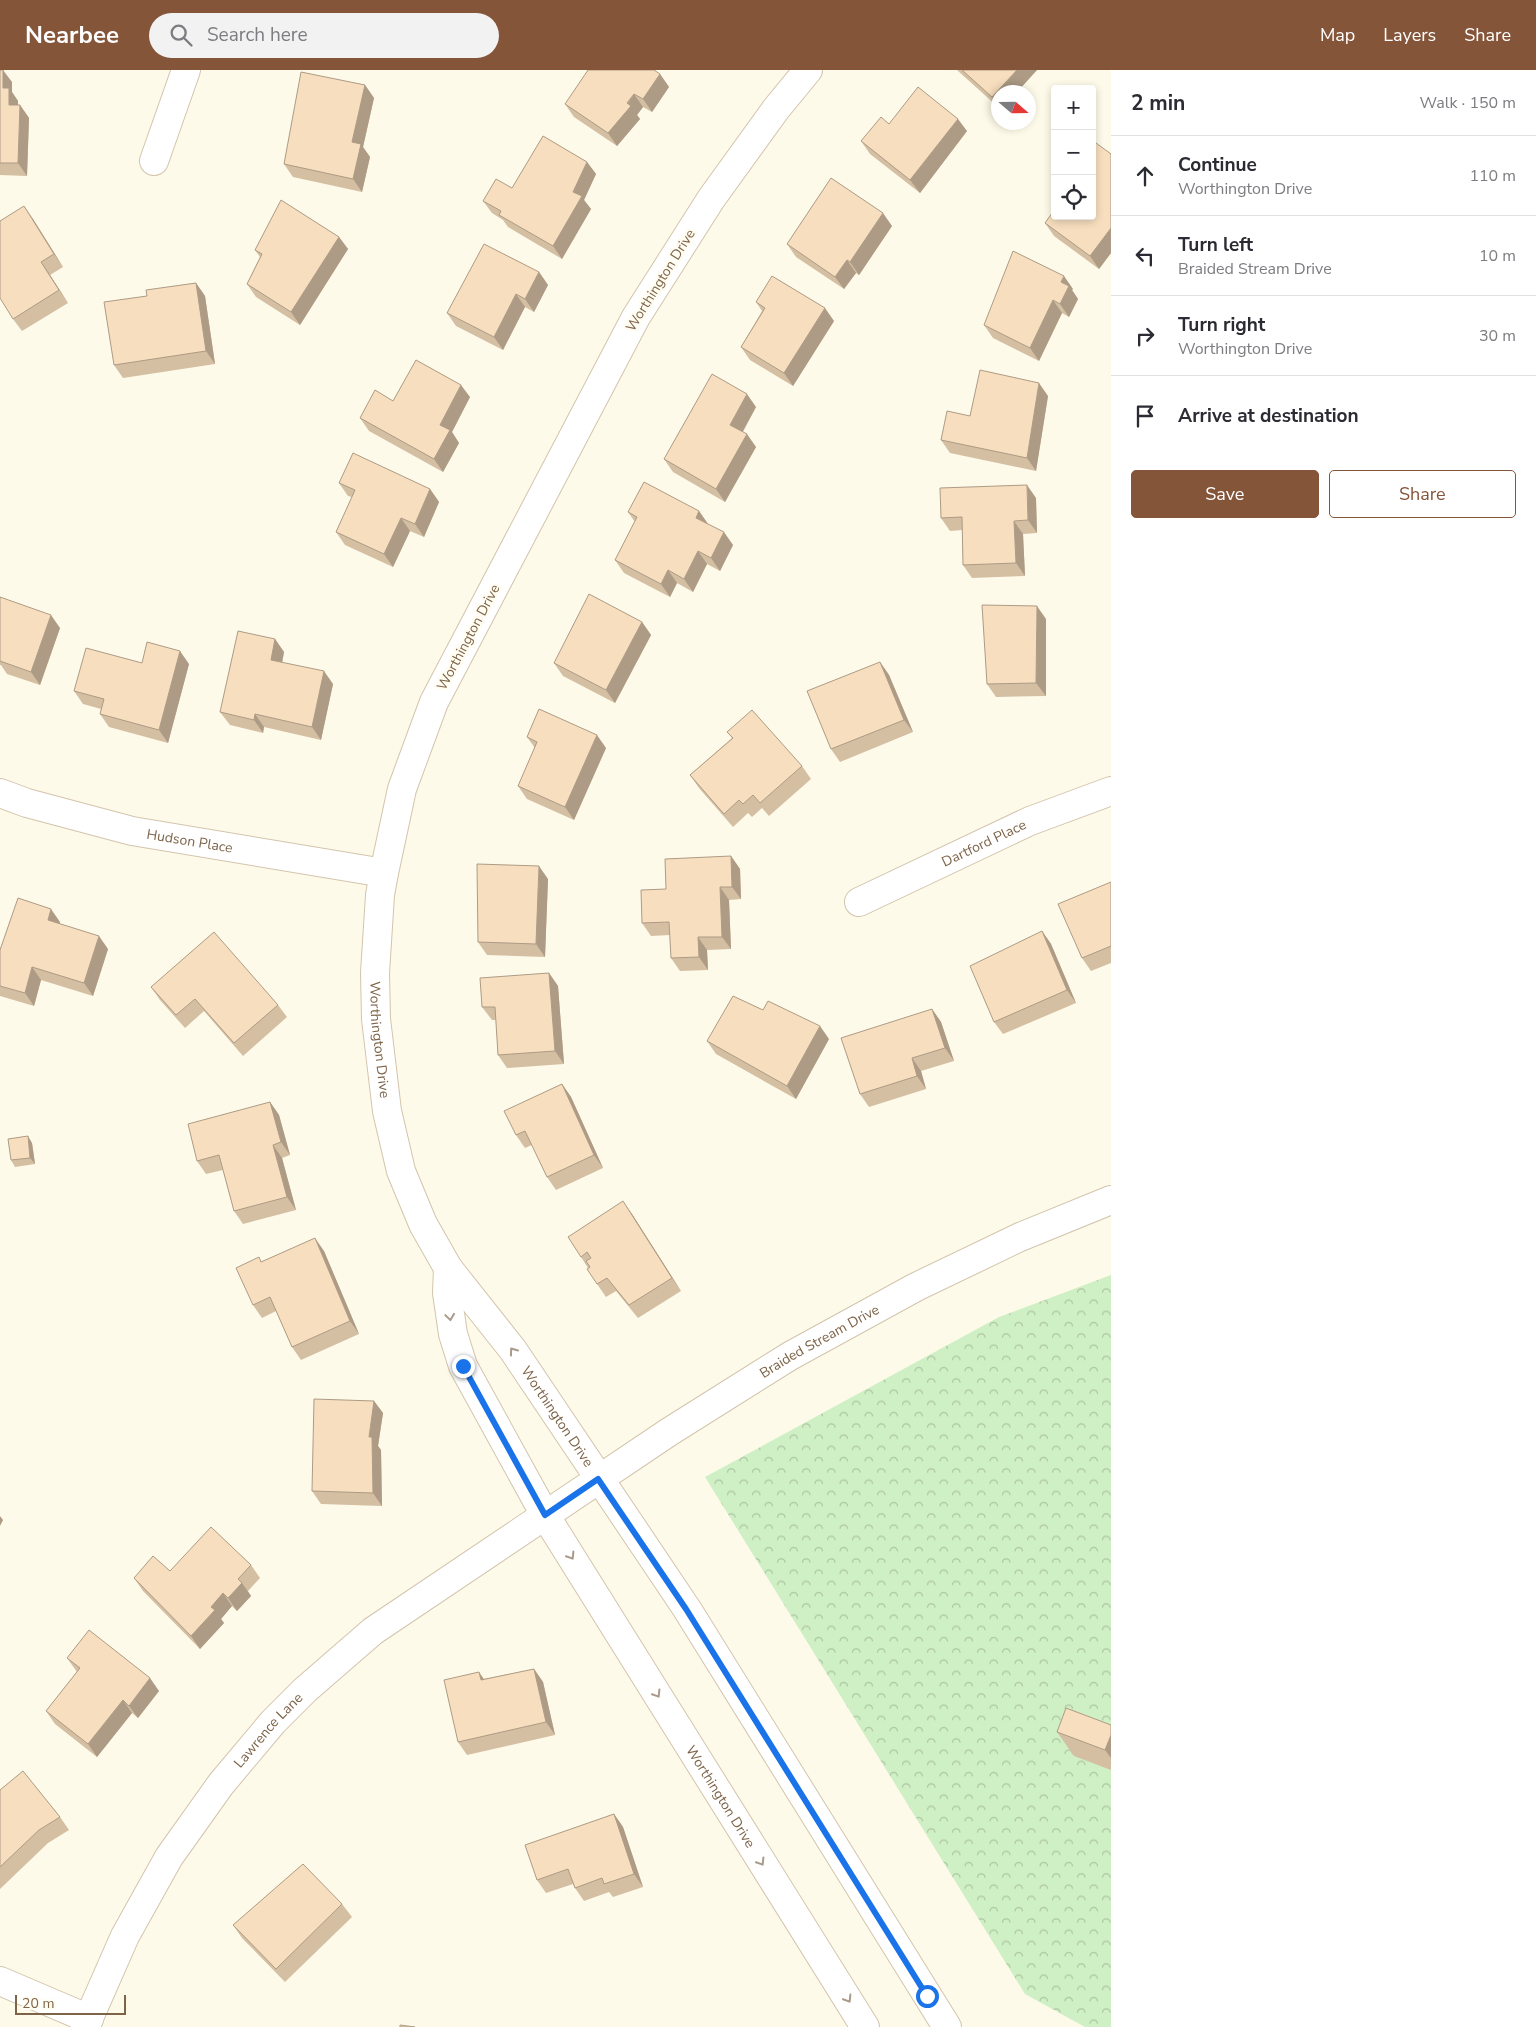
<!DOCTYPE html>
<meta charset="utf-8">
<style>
:root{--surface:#fff;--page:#f2f2f3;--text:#2b2b33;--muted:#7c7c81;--line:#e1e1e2;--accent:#85553a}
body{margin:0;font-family:"Nunito Sans",sans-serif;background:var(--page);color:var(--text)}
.controls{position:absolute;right:15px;top:15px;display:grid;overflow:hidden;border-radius:5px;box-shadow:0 2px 8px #0003}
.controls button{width:45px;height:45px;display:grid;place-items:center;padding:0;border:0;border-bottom:1px solid var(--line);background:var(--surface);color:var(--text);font:25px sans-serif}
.compass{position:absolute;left:991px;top:15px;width:45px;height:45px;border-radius:50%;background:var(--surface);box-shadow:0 2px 8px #0003;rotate:110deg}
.scale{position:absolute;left:15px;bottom:12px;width:111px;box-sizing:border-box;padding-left:5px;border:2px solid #7d6449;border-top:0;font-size:14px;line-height:18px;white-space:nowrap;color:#7d6449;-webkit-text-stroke:4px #fffcf2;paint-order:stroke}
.stop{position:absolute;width:15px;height:15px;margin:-11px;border:4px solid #1a73e8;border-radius:50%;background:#fff}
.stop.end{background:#1a73e8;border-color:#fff;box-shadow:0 1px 5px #0008}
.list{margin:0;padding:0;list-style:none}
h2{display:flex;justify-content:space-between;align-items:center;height:65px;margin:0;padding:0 20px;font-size:21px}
h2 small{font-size:16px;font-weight:400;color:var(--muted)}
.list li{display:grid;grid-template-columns:32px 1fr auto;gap:15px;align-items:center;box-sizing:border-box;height:80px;padding:0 20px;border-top:1px solid var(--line)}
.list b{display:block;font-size:19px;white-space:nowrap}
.list p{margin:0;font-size:16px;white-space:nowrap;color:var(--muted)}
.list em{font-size:16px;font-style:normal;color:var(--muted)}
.actions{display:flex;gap:10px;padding:15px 20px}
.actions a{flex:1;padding:11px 0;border:1px solid var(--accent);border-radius:5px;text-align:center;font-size:18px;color:var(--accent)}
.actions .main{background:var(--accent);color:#fff}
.icon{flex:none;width:28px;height:28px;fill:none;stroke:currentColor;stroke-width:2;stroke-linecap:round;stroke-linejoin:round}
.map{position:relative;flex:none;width:1111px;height:1957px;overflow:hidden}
header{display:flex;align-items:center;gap:30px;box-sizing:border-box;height:70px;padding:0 25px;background:var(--accent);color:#fff}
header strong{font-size:24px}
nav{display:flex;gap:28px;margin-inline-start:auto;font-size:18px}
.search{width:350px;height:45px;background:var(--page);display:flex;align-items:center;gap:12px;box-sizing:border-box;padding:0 18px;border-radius:28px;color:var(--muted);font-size:19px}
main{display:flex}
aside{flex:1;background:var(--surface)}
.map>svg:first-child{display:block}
.forest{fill:url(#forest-crowns)}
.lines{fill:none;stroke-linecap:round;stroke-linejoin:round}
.street-casing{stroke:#d3c4ad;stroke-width:30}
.street{stroke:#fff;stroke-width:28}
.wall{fill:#d4bfa3}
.shaded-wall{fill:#ad9b85}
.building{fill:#f7debe;stroke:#ad9b85}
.oneway{stroke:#aa9a89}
.route{stroke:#1a73e8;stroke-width:6}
.labels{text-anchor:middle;stroke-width:5;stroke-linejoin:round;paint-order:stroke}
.street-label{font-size:14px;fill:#7d6449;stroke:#fffcf2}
</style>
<header>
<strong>Nearbee</strong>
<div class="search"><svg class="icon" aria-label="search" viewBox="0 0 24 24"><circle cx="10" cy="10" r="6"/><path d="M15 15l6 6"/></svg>Search here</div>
<nav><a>Map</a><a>Layers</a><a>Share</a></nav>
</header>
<main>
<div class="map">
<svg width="1111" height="1957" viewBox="0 0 1111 1957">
<defs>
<pattern id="forest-crowns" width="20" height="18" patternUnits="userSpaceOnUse" patternTransform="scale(1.25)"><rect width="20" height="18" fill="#cfefc5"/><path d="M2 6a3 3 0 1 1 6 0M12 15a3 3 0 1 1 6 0" fill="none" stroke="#adc5a2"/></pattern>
</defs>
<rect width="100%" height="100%" fill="#fefae9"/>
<polygon class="forest" points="1111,1205 1111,1957 1085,1957 1025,1924 705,1407 999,1247"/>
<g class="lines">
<g class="street-casing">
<g id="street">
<path id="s1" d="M808,0L776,39L711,129L636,247L434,632L402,719L384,803L380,825L375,903L376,949L387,1041L401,1101L423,1154L448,1198L513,1280L687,1539L947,1957"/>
<polyline points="154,91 186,0"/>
<path id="s2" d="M0,723L27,733L132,761L384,803"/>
<path id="s3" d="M859,832L1030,751L1111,721"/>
<path id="s4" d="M448,1198L447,1223L453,1264L463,1296L545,1445L865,1957"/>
<polyline points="0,1911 89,1949"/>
<path id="s5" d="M85,1957L125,1866L169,1787L221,1714L273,1652L305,1620L373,1561L669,1362L790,1286L916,1217L1020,1167L1111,1130"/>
</g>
</g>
<use href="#street" class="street"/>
</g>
<g class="wall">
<polygon points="0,0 12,12 12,22 18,31 18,35 20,35 29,48 27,106 0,105"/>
<polygon points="957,0 1037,0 1017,22 998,22 998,37"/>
<polygon points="660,4 669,17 652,42 643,37 637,45 640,49 617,76 574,47 565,34"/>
<polygon points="365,15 374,28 363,77 370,87 362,122 293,107 284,94"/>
<polygon points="889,54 967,61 920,123 870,84 861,71"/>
<polygon points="1111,84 1111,183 1099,199 1054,166 1045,153"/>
<polygon points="587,92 596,104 584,130 591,139 562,189 508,157 503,150 492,143 483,131 512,118"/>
<polygon points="33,149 63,197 50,205 68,233 22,261 13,249"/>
<polygon points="892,156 859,205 856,203 844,219 796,187 787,174"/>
<polygon points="339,167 348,179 300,255 256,227 247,214 260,187 255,180"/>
<polygon points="539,202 548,215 534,242 525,237 503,280 456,256 447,243"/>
<polygon points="196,213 205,226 215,294 123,308 114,295 147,226"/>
<polygon points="1073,219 1072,220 1078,229 1069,247 1062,243 1039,291 993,268 984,255"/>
<polygon points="756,232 834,251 793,316 750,290 741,277 762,241"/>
<polygon points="1048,326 1036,401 950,383 941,370 970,346"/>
<polygon points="470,327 452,362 459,373 443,402 369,361 360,348 393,331"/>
<polygon points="756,337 743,362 756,377 725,432 673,402 664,389"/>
<polygon points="339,413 430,419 439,432 424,467 410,461 393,497 345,475 336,462 352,427 348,426"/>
<polygon points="1036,428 1037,463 1023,464 1025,506 972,508 963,495 962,460 950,461 941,448"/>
<polygon points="699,441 708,454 733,475 720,501 707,494 693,522 677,513 670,527 624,503 615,490 635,452 628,442"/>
<polygon points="0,527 60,558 40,615 7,604 1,595 0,595"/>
<polygon points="1046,549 1046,626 996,627 987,614"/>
<polygon points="642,552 651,565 615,633 563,606 554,593"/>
<polygon points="275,569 284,582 282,593 333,614 321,670 264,657 263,663 230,655 220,642"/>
<polygon points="880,592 889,605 913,662 840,692 831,679"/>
<polygon points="142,593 189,594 168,673 109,657 100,644 101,639 83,634 74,621"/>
<polygon points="727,662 802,696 811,709 769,746 762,738 752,747 748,743 733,757 699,718 690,705 732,668"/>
<polygon points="527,667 606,678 574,750 527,729 518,716 535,678"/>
<polygon points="731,786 740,799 741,829 729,830 731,879 707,880 708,900 680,901 671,888 670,865 651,866 642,853 666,819"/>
<polygon points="548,809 545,887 487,885 478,872"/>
<polygon points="1111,812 1111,893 1091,901 1082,888"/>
<polygon points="60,852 59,854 108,879 93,926 41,910 34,936 0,926 0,880"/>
<polygon points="1042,861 1051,874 1076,933 1003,964 994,952"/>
<polygon points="549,903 558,916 564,994 507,998 498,985 496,950 492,950 482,937"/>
<polygon points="151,917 278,935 287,947 243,986 204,941 185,958 160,930"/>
<polygon points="932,939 941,952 954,991 921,1001 926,1019 869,1037 860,1024"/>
<polygon points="829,969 796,1029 716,984 707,971"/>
<polygon points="562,1014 571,1027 603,1098 556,1120 547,1107 532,1075 525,1078 516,1065"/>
<polygon points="270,1032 279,1045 290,1085 282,1088 296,1140 243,1154 234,1141 223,1100 206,1104 197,1091"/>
<polygon points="32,1073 35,1094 15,1097 11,1090"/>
<polygon points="632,1144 681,1221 638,1248 616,1221 606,1227 597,1214 588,1198 581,1187"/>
<polygon points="324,1181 359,1264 301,1290 292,1277 276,1241 262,1248 253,1235 262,1191"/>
<polygon points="374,1331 383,1343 378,1376 381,1380 382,1436 321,1434 312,1421"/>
<polygon points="251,1495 260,1508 248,1521 251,1526 237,1541 232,1536 221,1549 224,1553 200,1579 143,1521 134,1508 170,1501"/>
<polygon points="67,1588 159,1621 138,1648 132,1643 97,1687 55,1654 46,1641 77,1602"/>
<polygon points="534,1599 543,1612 555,1665 467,1685 458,1672 484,1609"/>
<polygon points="1111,1655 1111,1700 1074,1686 1057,1662"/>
<polygon points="0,1720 60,1747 69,1760 48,1773 0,1819"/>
<polygon points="614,1744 623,1757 643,1817 613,1827 609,1822 584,1831 575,1818 573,1814 546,1823 537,1810"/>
<polygon points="342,1834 352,1847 285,1912 242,1868 233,1855"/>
</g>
<g class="shaded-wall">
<polygon points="3,0 12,12 12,22 18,31 18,48 9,35 3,18"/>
<polygon points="1017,0 1037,0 1017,22 998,22 998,36 992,27"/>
<polygon points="660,4 669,17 652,42 643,29"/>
<polygon points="365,15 374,28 363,77 370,87 362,122 353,109 352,72"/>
<polygon points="634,24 643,37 637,45 640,49 617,76 608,63"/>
<polygon points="20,35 29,48 27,106 18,93"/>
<polygon points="958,49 967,61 920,123 910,110"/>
<polygon points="587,92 596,104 584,130 591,139 562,189 553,176 573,122"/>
<polygon points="24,136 33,149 63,197 54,184"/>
<polygon points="883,143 892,156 859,205 850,192"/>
<polygon points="1111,158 1111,183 1099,199 1090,186"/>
<polygon points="339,167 348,179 300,255 291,242"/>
<polygon points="847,190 856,203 844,219 835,207"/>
<polygon points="41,192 50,205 68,233 59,220"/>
<polygon points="539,202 548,215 534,242 525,229"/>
<polygon points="1064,206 1073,219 1072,220 1078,229 1069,247 1060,234 1061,212"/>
<polygon points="196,213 205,226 215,294 206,281"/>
<polygon points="516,224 525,237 503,280 494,267"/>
<polygon points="1053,230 1062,243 1039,291 1030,278"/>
<polygon points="825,238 834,251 793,316 784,303"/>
<polygon points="1039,313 1048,326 1036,401 1027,388"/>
<polygon points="461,315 470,327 452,362 459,373 443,402 434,389 440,355"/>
<polygon points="747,324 756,337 739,368 730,355"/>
<polygon points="747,364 756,377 725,432 716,419"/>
<polygon points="1027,415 1036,428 1037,463 1028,450"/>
<polygon points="430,419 439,432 424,467 415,454"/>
<polygon points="699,441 708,454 696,448"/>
<polygon points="401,448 410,461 393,497 384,484"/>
<polygon points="1014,451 1023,464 1025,506 1016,493"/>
<polygon points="724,462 733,475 720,501 711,488"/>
<polygon points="698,481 707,494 693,522 684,509"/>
<polygon points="668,500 677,513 670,527 661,514"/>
<polygon points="1037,536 1046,549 1046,626 1036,613"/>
<polygon points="51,545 60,558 40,615 31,602"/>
<polygon points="642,552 651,565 615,633 606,620"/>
<polygon points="275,569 284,582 280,603 271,590"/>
<polygon points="180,581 189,594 168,673 159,660"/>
<polygon points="880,592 889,605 913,662 904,650"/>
<polygon points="324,601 333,614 321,670 312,657"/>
<polygon points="255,644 264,657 263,663 254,650"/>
<polygon points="597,665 606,678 574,750 565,737"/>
<polygon points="731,786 740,799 741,829 732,817"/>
<polygon points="539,796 548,809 545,887 536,874"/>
<polygon points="720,817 729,830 731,879 722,867"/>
<polygon points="51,839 60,852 57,863 48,850"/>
<polygon points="1042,861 1051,874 1076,933 1067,920"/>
<polygon points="99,866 108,879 93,926 84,913"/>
<polygon points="698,867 707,880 708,900 699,887"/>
<polygon points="32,897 41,910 34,936 25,923"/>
<polygon points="549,903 558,916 564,994 555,981"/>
<polygon points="932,939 941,952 954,991 945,978"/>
<polygon points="820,956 829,969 796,1029 787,1016"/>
<polygon points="912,988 921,1001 926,1019 917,1006"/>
<polygon points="562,1014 571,1027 603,1098 594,1085"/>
<polygon points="270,1032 279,1045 290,1085 281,1072"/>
<polygon points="28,1066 32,1073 35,1094 30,1088"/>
<polygon points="273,1075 282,1088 296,1140 287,1127"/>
<polygon points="623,1131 632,1144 681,1221 672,1208"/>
<polygon points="315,1168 324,1181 359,1264 350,1251"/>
<polygon points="374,1331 383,1343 378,1376 381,1380 382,1436 373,1423 369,1367"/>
<polygon points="0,1446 3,1450 0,1456"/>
<polygon points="242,1513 251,1526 237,1541 228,1528"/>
<polygon points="223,1523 232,1536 221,1549 224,1553 200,1579 191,1566 211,1537"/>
<polygon points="534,1599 543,1612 555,1665 546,1652"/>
<polygon points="479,1602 488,1615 481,1610"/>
<polygon points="150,1608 159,1621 138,1648 129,1636"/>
<polygon points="123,1630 132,1643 97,1687 88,1674"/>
<polygon points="1111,1665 1111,1688 1105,1680"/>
<polygon points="614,1744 623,1757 643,1817 634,1804"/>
</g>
<g class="building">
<polygon points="0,0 3,0 3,18 9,18 9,35 20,35 18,93 0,93"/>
<polygon points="588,0 654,0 660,4 643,29 634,24 627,33 631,36 608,63 565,34"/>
<polygon points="962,0 1017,0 992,27"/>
<polygon points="301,2 365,15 352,72 361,74 353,109 284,94"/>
<polygon points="918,17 958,49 910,110 861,71 881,47 889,54"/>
<polygon points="543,66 587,92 573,122 582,126 553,176 499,145 501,141 483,131 496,109 512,118"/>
<polygon points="1092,70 1111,84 1111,158 1090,186 1045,153 1055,139 1055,146 1092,146"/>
<polygon points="1055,105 1055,118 1053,117 1054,106"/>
<polygon points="831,108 883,143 850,192 847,190 835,207 787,174"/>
<polygon points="281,130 339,167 291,242 247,214 262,184 255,180"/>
<polygon points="24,136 54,184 41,192 59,220 13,249 0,228 0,151"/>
<polygon points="484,174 539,202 525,229 516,224 494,267 447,243"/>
<polygon points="1013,181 1064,206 1061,212 1069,216 1060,234 1053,230 1030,278 984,255"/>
<polygon points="772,206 825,238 784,303 741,277 765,238 756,232"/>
<polygon points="196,213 206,281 114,295 104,232 147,226 146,220"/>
<polygon points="416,290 461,315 440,355 450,360 434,389 360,348 375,320 393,331"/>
<polygon points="980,300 1039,313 1027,388 941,370 947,341 970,346"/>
<polygon points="712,304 747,324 730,355 747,364 716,419 664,389"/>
<polygon points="353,383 430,419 415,454 401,448 384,484 336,462 355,420 339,413"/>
<polygon points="644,412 699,441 696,448 724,462 711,488 698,481 684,509 668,500 661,514 615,490 637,447 628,442"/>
<polygon points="1027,415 1028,450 1014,451 1016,493 963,495 962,447 941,448 940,418"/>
<polygon points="589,524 642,552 606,620 554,593"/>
<polygon points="0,527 51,545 31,602 0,591"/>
<polygon points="982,535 1037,536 1036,613 987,614"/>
<polygon points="238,561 275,569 271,590 324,601 312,657 255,644 254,650 220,642"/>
<polygon points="147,572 180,581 159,660 100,644 104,629 74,621 86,578 142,593"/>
<polygon points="880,592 904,650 831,679 807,621"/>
<polygon points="539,639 597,665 565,737 518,716 537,672 527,667"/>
<polygon points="752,640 802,696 760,733 753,725 743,734 739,730 724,744 690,705 733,668 727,662"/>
<polygon points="731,786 732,817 720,817 722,867 698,867 699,887 671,888 669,852 642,853 641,820 666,819 665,789"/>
<polygon points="477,794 539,796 536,874 478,872"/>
<polygon points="1111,812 1111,876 1082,888 1058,834"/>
<polygon points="18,828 51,839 48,850 99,866 84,913 32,897 25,923 0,916 0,880"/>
<polygon points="1042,861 1067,920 994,952 970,896"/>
<polygon points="214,862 278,935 234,973 195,929 176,945 151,917"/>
<polygon points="549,903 555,981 498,985 495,937 482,937 480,908"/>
<polygon points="733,926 763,940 768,931 820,956 787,1016 707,971"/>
<polygon points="932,939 945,978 912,988 917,1006 860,1024 841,968"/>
<polygon points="562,1014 594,1085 547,1107 525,1061 516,1065 504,1041"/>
<polygon points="270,1032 281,1072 273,1075 287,1127 234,1141 219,1085 197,1091 188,1054"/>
<polygon points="28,1066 30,1088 11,1090 8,1069"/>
<polygon points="623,1131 672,1208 629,1235 607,1208 597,1214 587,1199 590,1197 586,1191 591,1188 587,1182 581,1187 568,1167"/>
<polygon points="315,1168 350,1251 292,1277 270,1227 253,1235 236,1198 259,1187 261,1192"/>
<polygon points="314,1329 374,1331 369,1367 372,1367 373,1423 312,1421"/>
<polygon points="211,1457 251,1495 238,1509 242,1513 228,1528 223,1523 211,1537 215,1540 191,1566 134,1508 153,1486 170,1501"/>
<polygon points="89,1560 150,1608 129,1636 123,1630 88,1674 46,1641 80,1598 67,1588"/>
<polygon points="534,1599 546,1652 458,1672 444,1610 479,1602 481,1610"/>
<polygon points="1066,1638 1111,1655 1111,1665 1105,1680 1057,1662"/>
<polygon points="23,1701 60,1747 39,1760 0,1797 0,1720"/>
<polygon points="614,1744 634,1804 604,1814 602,1808 575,1818 568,1799 537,1810 525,1775"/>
<polygon points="303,1794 342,1834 276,1899 233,1855"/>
<polygon points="400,1955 415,1957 400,1957"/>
</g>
<defs><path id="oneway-chevron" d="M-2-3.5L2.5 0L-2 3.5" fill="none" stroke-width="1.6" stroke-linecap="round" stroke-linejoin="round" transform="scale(1.25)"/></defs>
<g class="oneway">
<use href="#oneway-chevron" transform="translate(450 1247) rotate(82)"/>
<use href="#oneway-chevron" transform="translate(513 1281) rotate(-126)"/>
<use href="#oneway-chevron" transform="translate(571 1486) rotate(58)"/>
<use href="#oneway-chevron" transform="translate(657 1624) rotate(58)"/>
<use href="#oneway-chevron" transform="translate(761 1792) rotate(58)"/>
<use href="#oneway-chevron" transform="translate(848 1929) rotate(58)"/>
</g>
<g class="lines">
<polyline class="route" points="463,1296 545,1445 598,1409 686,1539 927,1926"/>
</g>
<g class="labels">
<g class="street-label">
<text transform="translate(660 210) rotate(-58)" y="5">Worthington Drive</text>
<text transform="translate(468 567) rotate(-62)" y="5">Worthington Drive</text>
<text dy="5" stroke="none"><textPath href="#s2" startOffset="196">Hudson Place</textPath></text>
<text dy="5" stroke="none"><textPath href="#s3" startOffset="138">Dartford Place</textPath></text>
<text dy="5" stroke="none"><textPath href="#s1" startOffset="1082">Worthington Drive</textPath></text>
<text dy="5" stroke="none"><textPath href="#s5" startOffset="1028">Braided Stream Drive</textPath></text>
<text dy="5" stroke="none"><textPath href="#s1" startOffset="1508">Worthington Drive</textPath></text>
<text dy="5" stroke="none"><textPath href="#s5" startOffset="351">Lawrence Lane</textPath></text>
<text dy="5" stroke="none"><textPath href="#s4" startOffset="602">Worthington Drive</textPath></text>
</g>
</g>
</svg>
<div class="controls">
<button>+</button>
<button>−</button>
<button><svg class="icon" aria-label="locate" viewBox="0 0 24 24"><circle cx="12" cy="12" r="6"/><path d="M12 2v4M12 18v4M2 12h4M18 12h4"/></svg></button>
</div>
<svg class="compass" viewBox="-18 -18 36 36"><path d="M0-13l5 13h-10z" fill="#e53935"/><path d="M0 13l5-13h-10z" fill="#7c7c81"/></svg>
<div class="scale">20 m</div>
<div class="stop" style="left:927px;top:1926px"></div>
<div class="stop end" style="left:463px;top:1296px"></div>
</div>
<aside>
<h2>2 min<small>Walk · 150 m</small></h2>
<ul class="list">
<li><svg class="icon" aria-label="ahead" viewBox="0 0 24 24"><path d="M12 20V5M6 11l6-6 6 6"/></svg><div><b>Continue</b><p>Worthington Drive</p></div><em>110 m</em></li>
<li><svg class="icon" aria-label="left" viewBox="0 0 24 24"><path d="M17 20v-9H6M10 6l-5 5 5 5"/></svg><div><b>Turn left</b><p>Braided Stream Drive</p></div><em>10 m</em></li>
<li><svg class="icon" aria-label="right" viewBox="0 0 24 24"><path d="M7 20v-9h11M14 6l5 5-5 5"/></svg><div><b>Turn right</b><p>Worthington Drive</p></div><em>30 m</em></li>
<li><svg class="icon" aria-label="arrive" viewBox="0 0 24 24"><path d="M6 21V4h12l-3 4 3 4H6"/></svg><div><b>Arrive at destination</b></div></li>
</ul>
<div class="actions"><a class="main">Save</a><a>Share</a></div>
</aside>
</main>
